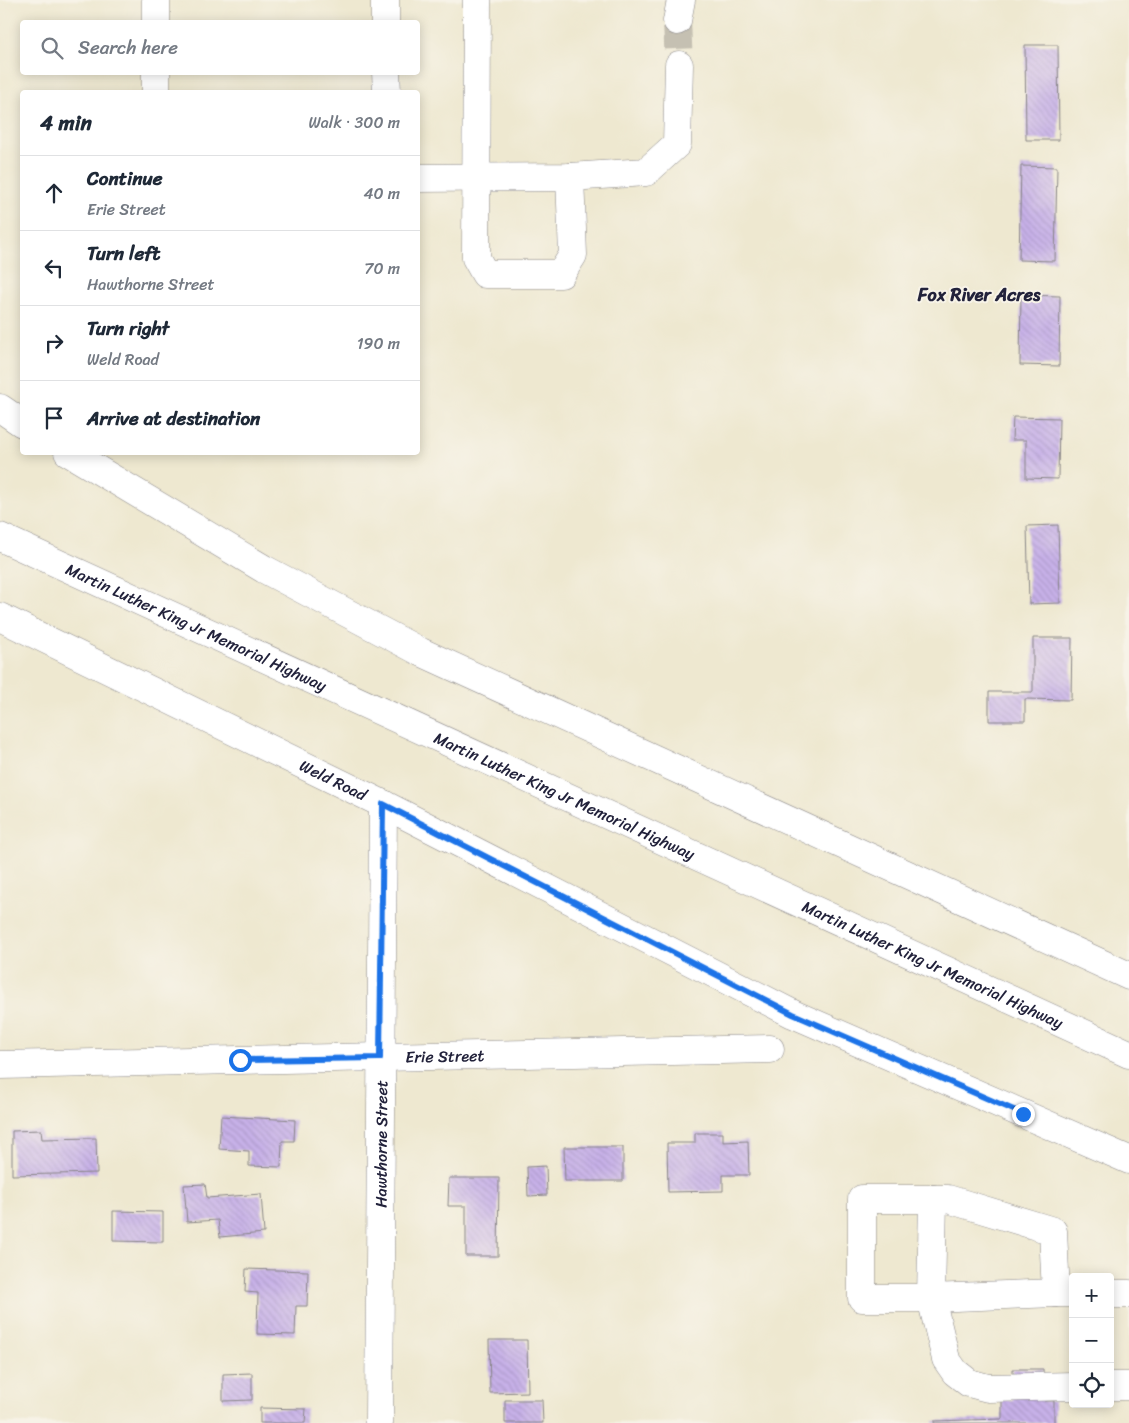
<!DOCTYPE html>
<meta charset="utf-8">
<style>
:root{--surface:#fff;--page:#f2f2f3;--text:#1f2937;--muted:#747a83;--line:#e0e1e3}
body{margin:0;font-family:Sriracha,sans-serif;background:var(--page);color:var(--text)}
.controls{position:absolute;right:15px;bottom:15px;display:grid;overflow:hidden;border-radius:5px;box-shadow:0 2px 12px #0003}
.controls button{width:45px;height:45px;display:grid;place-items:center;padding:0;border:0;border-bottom:1px solid var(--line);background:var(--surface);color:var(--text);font:25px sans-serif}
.stop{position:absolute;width:15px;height:15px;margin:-11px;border:4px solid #1a73e8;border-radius:50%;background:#fff}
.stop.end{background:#1a73e8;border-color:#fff;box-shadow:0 1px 5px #0008}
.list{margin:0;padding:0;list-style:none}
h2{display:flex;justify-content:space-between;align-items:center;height:65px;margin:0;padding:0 20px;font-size:21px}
h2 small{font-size:16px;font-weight:400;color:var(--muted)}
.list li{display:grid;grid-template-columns:32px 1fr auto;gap:15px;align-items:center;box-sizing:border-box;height:75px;padding:0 20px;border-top:1px solid var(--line)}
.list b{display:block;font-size:19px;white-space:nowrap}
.list p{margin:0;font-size:16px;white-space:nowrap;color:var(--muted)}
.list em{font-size:16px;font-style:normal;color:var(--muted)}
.icon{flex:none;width:28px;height:28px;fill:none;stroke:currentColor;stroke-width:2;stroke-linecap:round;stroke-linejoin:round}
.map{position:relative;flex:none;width:1129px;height:1423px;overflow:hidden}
.search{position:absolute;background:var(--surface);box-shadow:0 2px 12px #0003;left:20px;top:20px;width:400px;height:55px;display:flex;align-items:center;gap:12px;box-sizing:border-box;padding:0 18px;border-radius:5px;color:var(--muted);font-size:19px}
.panel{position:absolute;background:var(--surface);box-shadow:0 2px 12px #0003;left:20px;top:90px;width:400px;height:365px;border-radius:5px}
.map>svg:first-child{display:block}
.building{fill:url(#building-back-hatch)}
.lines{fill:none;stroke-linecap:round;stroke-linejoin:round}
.minor-tunnel{stroke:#c5c0b2;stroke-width:28;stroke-dasharray:28 14;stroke-linecap:butt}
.minor-casing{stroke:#888586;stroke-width:29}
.highway-casing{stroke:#888586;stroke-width:29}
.minor{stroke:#fff;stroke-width:28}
.highway{stroke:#fff;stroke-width:28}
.route{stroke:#1a73e8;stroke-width:6}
.labels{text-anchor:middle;stroke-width:4;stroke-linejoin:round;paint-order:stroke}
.street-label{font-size:16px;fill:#22223b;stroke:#f7f3e8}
.neighbourhood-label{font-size:18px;font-weight:bold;fill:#22223b;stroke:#f7f3e8}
</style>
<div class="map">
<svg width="1129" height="1423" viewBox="0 0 1129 1423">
<defs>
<pattern id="building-back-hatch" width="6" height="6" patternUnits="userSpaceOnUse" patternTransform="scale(1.25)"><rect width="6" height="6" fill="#c7b1e8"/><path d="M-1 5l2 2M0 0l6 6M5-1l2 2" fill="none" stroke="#ab98c8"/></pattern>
</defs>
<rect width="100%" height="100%" fill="#f7f3e8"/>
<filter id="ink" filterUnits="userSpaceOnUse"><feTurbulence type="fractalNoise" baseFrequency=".02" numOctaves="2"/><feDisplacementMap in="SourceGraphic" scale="10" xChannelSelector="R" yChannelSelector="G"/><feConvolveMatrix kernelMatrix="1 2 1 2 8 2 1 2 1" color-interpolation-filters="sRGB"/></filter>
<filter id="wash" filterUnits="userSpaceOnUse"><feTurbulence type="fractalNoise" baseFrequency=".0096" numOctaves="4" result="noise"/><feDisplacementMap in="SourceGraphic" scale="20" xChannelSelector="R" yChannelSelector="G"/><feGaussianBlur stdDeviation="1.12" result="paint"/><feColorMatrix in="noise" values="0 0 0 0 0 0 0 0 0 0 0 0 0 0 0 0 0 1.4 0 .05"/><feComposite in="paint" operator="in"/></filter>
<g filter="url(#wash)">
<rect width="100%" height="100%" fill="#eee8d0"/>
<g id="blocks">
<g class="building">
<polygon points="1025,45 1058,45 1059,140 1026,140"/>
<polygon points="1021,166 1057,167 1055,261 1019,260"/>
<polygon points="1021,295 1060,296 1059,366 1020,365"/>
<polygon points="1013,417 1059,418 1058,479 1026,478 1026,440 1012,440"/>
<polygon points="1058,525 1060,603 1029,604 1027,526"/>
<polygon points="1033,638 1072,638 1071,700 1025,699 1025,721 989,721 989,692 1033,692"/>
<polygon points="221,1116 295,1120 294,1141 282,1141 281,1167 249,1166 249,1151 219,1149"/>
<polygon points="41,1130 42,1139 96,1138 97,1173 12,1175 12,1131"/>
<polygon points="695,1133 723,1133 723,1142 748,1141 749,1175 723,1175 723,1191 668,1192 667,1143 695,1143"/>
<polygon points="564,1147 623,1147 623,1181 565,1181"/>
<polygon points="546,1166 547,1195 528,1196 527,1167"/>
<polygon points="449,1178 499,1178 498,1256 466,1256 466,1206 448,1206"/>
<polygon points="205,1184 207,1198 261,1194 264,1233 220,1237 218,1220 187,1222 184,1185"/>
<polygon points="113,1211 163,1212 163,1242 113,1241"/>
<polygon points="246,1269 308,1271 307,1306 296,1306 295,1335 257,1334 258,1293 245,1292"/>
<polygon points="489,1340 527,1340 528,1392 490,1393"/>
<polygon points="1013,1369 1043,1369 1044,1401 1054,1401 1054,1423 934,1423 934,1421 1002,1419 1002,1400 1013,1400"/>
<polygon points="252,1373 252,1400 223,1401 223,1374"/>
<polygon points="505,1400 542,1400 543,1423 505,1423"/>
<polygon points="260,1408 306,1409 305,1423 260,1423"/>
</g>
</g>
</g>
<g filter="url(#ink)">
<use href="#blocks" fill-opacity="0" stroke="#888586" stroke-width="1"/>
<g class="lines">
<polyline class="minor-tunnel" points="677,21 679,65"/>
<g class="minor-casing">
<g id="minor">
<polyline points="385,0 385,22"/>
<polyline points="477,0 476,258 485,274 561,274 573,255 570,177"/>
<polyline points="677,21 681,0"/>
<polyline points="156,22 156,0"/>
<polyline points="386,72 387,92"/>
<polyline points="156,92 156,72"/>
<polyline points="418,178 570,177 646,172 677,144 679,65"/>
<path id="s1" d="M0,617L383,804L793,1014L1129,1160"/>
<path id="s2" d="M0,1065L770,1049"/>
<polyline points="933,1199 931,1298 1056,1293"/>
<polyline points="1073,1293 1056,1293 1053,1231 948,1199 862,1199 862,1298 931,1298 946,1359 955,1372 969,1383 988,1388 1073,1386"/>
<polyline points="1110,1294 1129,1294"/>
<polyline points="1110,1386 1129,1386"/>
<path id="s3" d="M379,1423L383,804"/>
</g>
</g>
<g class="highway-casing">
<g id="highway">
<polyline points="0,408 22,423"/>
<polyline points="68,452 264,569 421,652 1129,976"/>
<path id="s4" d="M0,537L1129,1054"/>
</g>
</g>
<use href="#minor" class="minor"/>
<use href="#highway" class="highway"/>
</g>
</g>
<g class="lines" filter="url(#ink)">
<polyline class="route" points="240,1060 380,1058 383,804 793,1014 1023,1114"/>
</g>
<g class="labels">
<g class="street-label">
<text dy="6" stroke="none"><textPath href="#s4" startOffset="216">Martin Luther King Jr Memorial Highway</textPath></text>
<text dy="6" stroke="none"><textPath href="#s1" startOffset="371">Weld Road</textPath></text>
<text dy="6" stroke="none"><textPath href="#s4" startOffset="621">Martin Luther King Jr Memorial Highway</textPath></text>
<text dy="6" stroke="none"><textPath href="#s4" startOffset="1026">Martin Luther King Jr Memorial Highway</textPath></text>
<text dy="6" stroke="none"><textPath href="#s2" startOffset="445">Erie Street</textPath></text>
<text dy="6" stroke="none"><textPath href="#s3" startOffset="279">Hawthorne Street</textPath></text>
</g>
<g class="neighbourhood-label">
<text x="979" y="301">Fox River Acres</text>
</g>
</g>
</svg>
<div class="controls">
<button>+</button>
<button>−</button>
<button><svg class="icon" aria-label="locate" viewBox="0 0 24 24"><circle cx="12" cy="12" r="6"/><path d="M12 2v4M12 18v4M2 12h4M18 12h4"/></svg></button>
</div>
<div class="stop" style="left:240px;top:1060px"></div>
<div class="stop end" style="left:1023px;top:1114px"></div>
<div class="search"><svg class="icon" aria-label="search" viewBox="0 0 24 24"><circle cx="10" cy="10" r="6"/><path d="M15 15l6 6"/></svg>Search here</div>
<section class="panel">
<h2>4 min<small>Walk · 300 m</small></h2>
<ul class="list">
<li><svg class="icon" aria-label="ahead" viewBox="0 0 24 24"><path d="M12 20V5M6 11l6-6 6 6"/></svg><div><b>Continue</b><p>Erie Street</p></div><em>40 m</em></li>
<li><svg class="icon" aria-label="left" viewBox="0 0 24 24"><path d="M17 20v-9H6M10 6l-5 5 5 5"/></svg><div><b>Turn left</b><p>Hawthorne Street</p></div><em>70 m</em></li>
<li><svg class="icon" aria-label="right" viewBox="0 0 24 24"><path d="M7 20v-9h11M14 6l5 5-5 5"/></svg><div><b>Turn right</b><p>Weld Road</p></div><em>190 m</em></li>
<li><svg class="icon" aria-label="arrive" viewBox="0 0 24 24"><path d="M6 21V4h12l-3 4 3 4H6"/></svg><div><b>Arrive at destination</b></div></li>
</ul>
</section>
</div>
